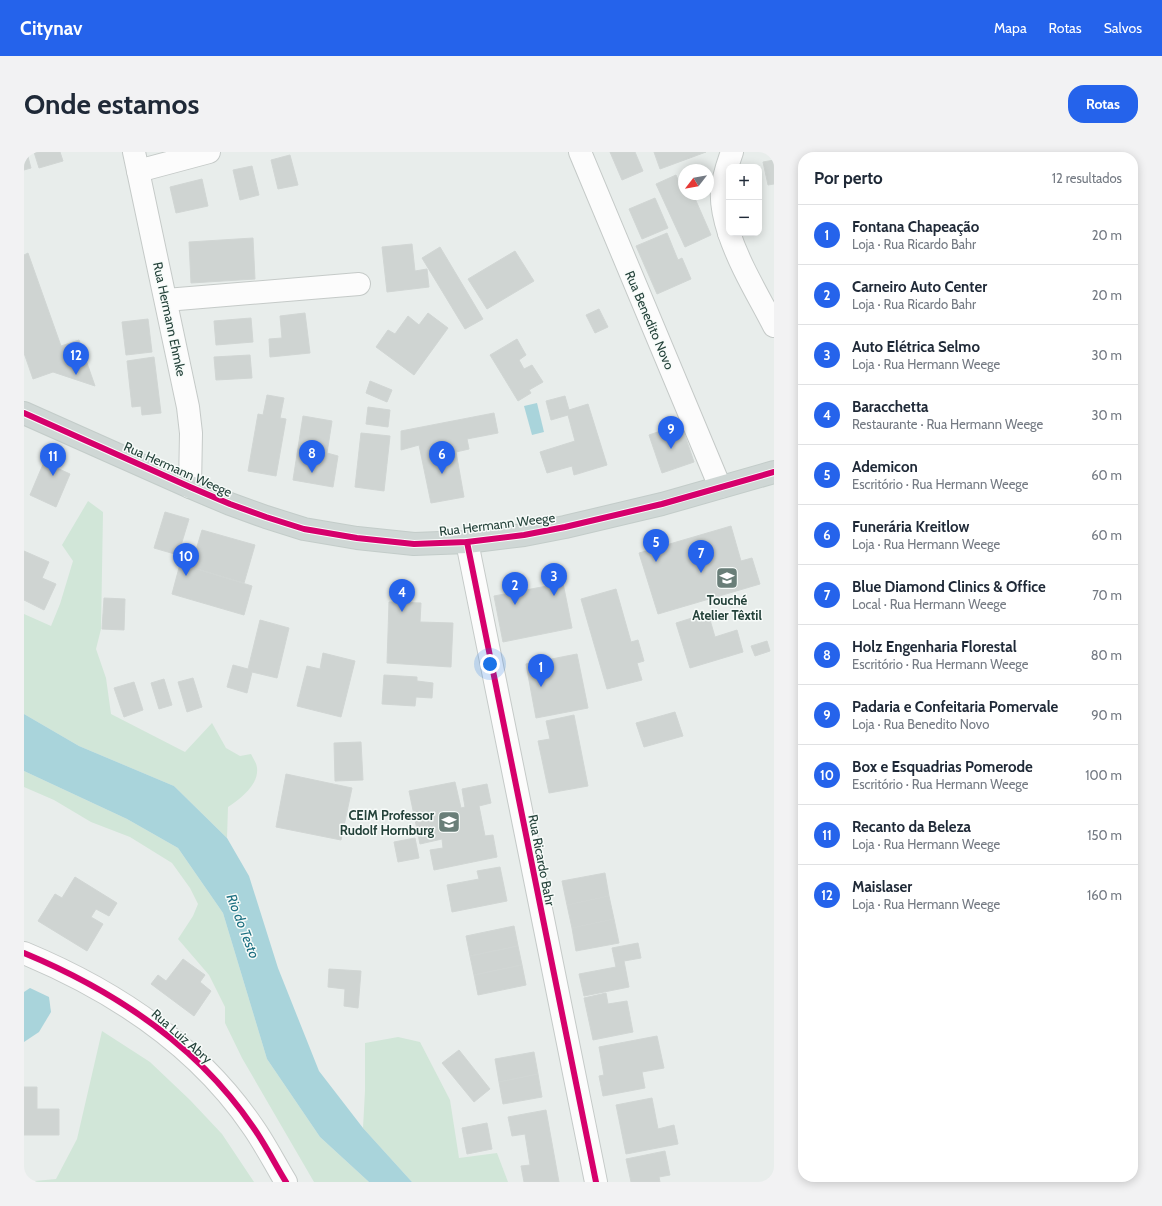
<!DOCTYPE html>
<html lang="pt">
<meta charset="utf-8">
<style>
:root{--surface:#fff;--page:#f2f2f3;--text:#1f2937;--muted:#747a83;--line:#e0e1e3;--accent:#2563eb}
body{margin:0;font-family:Cabin,sans-serif;background:var(--page);color:var(--text)}
.controls{position:absolute;right:12px;top:12px;display:grid;overflow:hidden;border-radius:8px;box-shadow:0 2px 10px #0003}
.controls button{width:36px;height:36px;display:grid;place-items:center;padding:0;border:0;border-bottom:1px solid var(--line);background:var(--surface);color:var(--text);font:20px sans-serif}
.compass{position:absolute;left:654px;top:12px;width:36px;height:36px;border-radius:50%;background:var(--surface);box-shadow:0 2px 10px #0003;rotate:239deg}
.you{position:absolute;left:466px;top:512px;width:14px;height:14px;margin:-10px;border:3px solid #fff;border-radius:50%;background:#1a73e8;box-shadow:0 0 0 6px #1a73e833}
.badge{display:grid;place-items:center;width:26px;height:26px;border-radius:50%;background:var(--accent);color:#fff;font-size:13px;font-weight:700}
.pin{position:absolute;translate:-50% -33px;filter:drop-shadow(0 1px 2px #0008)}
.pin::after{content:'';position:absolute;top:21px;width:14px;height:12px;background:inherit;clip-path:polygon(0 0,100% 0,50% 100%)}
.list{margin:0;padding:0;list-style:none}
h2{display:flex;justify-content:space-between;align-items:center;height:52px;margin:0;padding:0 16px;font-size:17px}
h2 small{font-size:13px;font-weight:400;color:var(--muted)}
.list li{display:grid;grid-template-columns:26px 1fr auto;gap:12px;align-items:center;box-sizing:border-box;height:60px;padding:0 16px;border-top:1px solid var(--line)}
.list b{display:block;font-size:15px;white-space:nowrap}
.list p{margin:0;font-size:13px;white-space:nowrap;color:var(--muted)}
.list em{font-size:13px;font-style:normal;color:var(--muted)}
.map{position:relative;flex:none;width:750px;height:1030px;overflow:hidden;border-radius:16px}
header{display:flex;align-items:center;gap:24px;box-sizing:border-box;height:56px;padding:0 20px;background:var(--accent);color:#fff}
header strong{font-size:19px}
nav{display:flex;gap:22px;margin-inline-start:auto;font-size:14px}
.intro{display:flex;align-items:center;justify-content:space-between;box-sizing:border-box;height:96px;padding:0 24px}
h1{margin:0;font-size:28px}
.button{padding:10px 18px;border-radius:16px;background:var(--accent);color:#fff;font-size:14px;font-weight:700}
main{display:flex;gap:24px;padding:0 24px}
aside{flex:1;background:var(--surface);border-radius:16px;box-shadow:0 2px 10px #0003}
.map>svg:first-child{display:block}
.green{fill:#d1e6d8}
.water{fill:#a9d4db}
.building{fill:#cfd4d2;stroke:#d1d6d4}
.lines{fill:none;stroke-linecap:round;stroke-linejoin:round}
.minor-casing{stroke:#c5cac8;stroke-width:24}
.tertiary-casing{stroke:#c5cac8;stroke-width:24}
.primary-casing{stroke:#c3ccc9;stroke-width:24}
.minor{stroke:#fcfcfc;stroke-width:22}
.tertiary{stroke:#fcfcfc;stroke-width:22}
.primary{stroke:#cfd7d5;stroke-width:22}
.cycleway-casing{stroke:#f7fbf9;stroke-width:8}
.cycleway{stroke:#d6006c;stroke-width:6}
.labels{text-anchor:middle;stroke-width:3;stroke-linejoin:round;paint-order:stroke}
.street-label{font-size:13px;fill:#24423a;stroke:#f7fbf9}
.poi-label{font-size:13px;font-weight:bold;fill:#24423a;stroke:#f7fbf9}
.water-label{font-size:14px;font-style:italic;fill:#1c6f80;stroke:#f7fbf9}
</style>
<header>
<strong>Citynav</strong>
<nav><a>Mapa</a><a>Rotas</a><a>Salvos</a></nav>
</header>
<div class="intro"><h1>Onde estamos</h1><a class="button">Rotas</a></div>
<main>
<div class="map">
<svg width="750" height="1030" viewBox="0 0 750 1030">
<rect width="100%" height="100%" fill="#e8edeb"/>
<g class="green">
<path d="M64,349L79,360L77,477L72,497L82,526L87,562L161,600L188,571L202,596L216,604L227,602C229,606 233,612 233,616C235,633 216,647 204,655L203,686L150,634L55,594L0,562V462L27,474L36,452L49,409L38,393Z"/>
<polygon points="0,619 103,667 154,696 199,761 243,907 296,985 345,1030 290,1030 218,906 201,871 201,855 185,823 154,787 169,764 174,752 166,736 148,711 106,685 67,670 30,648 0,635"/>
<polygon points="78,879 126,910 166,948 198,982 230,1030 0,1030 32,1027 53,987"/>
<polygon points="374,885 396,890 426,948 435,1006 473,1001 484,1030 388,1030 339,976 341,939 341,891"/>
</g>
<g class="water">
<polygon points="513,251 520,280 508,283 500,254"/>
<polygon points="0,562 55,594 150,634 203,686 225,724 254,816 295,919 339,976 388,1030 345,1030 296,985 243,907 199,761 154,696 103,667 0,619"/>
<polygon points="6,836 25,845 27,860 15,880 0,890 0,840"/>
</g>
<g class="building">
<polygon points="10,0 36,0 39,9 15,16"/>
<polygon points="586,0 611,0 619,19 598,28"/>
<polygon points="630,0 682,0 636,17"/>
<polygon points="3,1 7,16 0,18 0,2"/>
<polygon points="266,3 274,33 254,37 247,8"/>
<polygon points="750,8 750,32 744,33 739,10"/>
<polygon points="228,14 235,43 216,48 209,18"/>
<polygon points="652,23 660,42 669,42 687,83 661,95 632,32"/>
<polygon points="178,27 184,54 152,61 146,35"/>
<polygon points="631,46 644,76 618,87 605,57"/>
<polygon points="643,81 654,108 658,106 667,127 633,142 612,94"/>
<polygon points="229,86 231,127 167,131 165,90"/>
<polygon points="388,92 391,119 403,117 405,135 363,140 358,95"/>
<polygon points="416,95 459,167 441,177 398,106"/>
<polygon points="491,99 510,129 463,157 444,127"/>
<polygon points="4,101 37,194 55,188 71,234 29,220 9,227 0,201 0,103"/>
<polygon points="575,157 584,175 571,181 562,163"/>
<polygon points="281,161 286,201 246,205 245,187 258,186 256,164"/>
<polygon points="404,161 424,176 390,223 352,195 364,178 371,182 384,164 395,173"/>
<polygon points="227,166 229,190 192,193 190,169"/>
<polygon points="124,167 128,200 102,203 98,170"/>
<polygon points="493,187 502,203 495,208 500,217 508,213 519,230 505,238 507,241 494,249 466,203"/>
<polygon points="226,203 228,226 192,228 190,205"/>
<polygon points="130,205 137,261 118,263 117,254 108,255 103,209"/>
<polygon points="346,229 368,238 363,250 342,241"/>
<polygon points="243,243 260,246 256,266 262,267 252,324 224,319 234,262 239,263"/>
<polygon points="541,244 545,258 564,252 583,313 550,323 548,314 523,321 516,300 551,289 544,263 527,268 522,249"/>
<polygon points="344,255 366,258 364,275 342,272"/>
<polygon points="470,261 474,281 443,287 445,297 432,300 440,345 407,351 395,293 377,298 377,279"/>
<polygon points="279,264 308,269 303,301 314,304 309,335 269,328"/>
<polygon points="657,272 670,310 638,321 625,283"/>
<polygon points="337,281 366,284 360,339 331,335"/>
<polygon points="20,310 46,322 32,355 6,343"/>
<polygon points="141,360 165,367 154,403 130,396"/>
<polygon points="707,374 717,409 728,406 736,432 634,462 615,401"/>
<polygon points="178,378 231,393 220,431 167,415"/>
<polygon points="0,399 25,410 18,426 32,432 20,458 0,448"/>
<polygon points="156,412 228,434 220,463 148,442"/>
<polygon points="539,431 548,476 479,490 470,444"/>
<polygon points="592,437 607,490 614,488 620,509 613,511 618,528 583,537 557,447"/>
<polygon points="80,446 101,447 100,478 78,477"/>
<polygon points="365,450 397,451 396,470 429,471 427,515 363,511"/>
<polygon points="684,461 691,485 713,478 719,500 666,516 652,471"/>
<polygon points="236,468 265,476 253,526 228,520 223,541 203,535 209,513 224,517"/>
<polygon points="743,489 746,499 731,504 727,494"/>
<polygon points="299,501 331,509 317,565 273,554 283,514 296,517"/>
<polygon points="553,502 564,556 512,566 502,512"/>
<polygon points="360,523 393,525 393,529 409,531 408,546 392,545 391,554 358,552"/>
<polygon points="169,526 178,555 163,560 154,530"/>
<polygon points="140,527 148,553 135,557 127,531"/>
<polygon points="110,530 119,558 100,565 90,536"/>
<polygon points="651,560 659,584 620,595 612,571"/>
<polygon points="550,563 564,634 525,641 514,589 526,587 522,569"/>
<polygon points="337,590 339,628 311,629 310,591"/>
<polygon points="262,622 328,636 317,688 252,675"/>
<polygon points="431,630 437,656 441,655 438,637 463,632 467,651 455,654 461,684 469,683 473,705 410,718 406,698 419,696 418,687 396,692 385,639"/>
<polygon points="391,686 395,706 374,710 370,690"/>
<polygon points="476,715 483,749 428,760 423,733 455,727 453,719"/>
<polygon points="581,721 585,744 543,753 538,729"/>
<polygon points="51,725 93,751 85,764 72,757 67,765 79,772 63,799 14,769 31,742 38,746"/>
<polygon points="585,744 590,767 548,776 543,753"/>
<polygon points="590,767 595,791 552,799 548,776"/>
<polygon points="490,774 494,794 446,804 442,784"/>
<polygon points="614,791 617,806 600,809 605,835 560,844 555,822 592,815 588,796"/>
<polygon points="494,794 498,813 450,823 446,804"/>
<polygon points="159,807 181,823 176,830 187,839 170,864 127,832 134,823 142,829"/>
<polygon points="498,813 502,833 454,843 450,823"/>
<polygon points="305,817 337,819 334,856 320,854 321,837 304,835"/>
<polygon points="582,841 584,852 603,849 609,880 569,888 560,846"/>
<polygon points="633,884 640,916 618,920 621,936 579,944 575,924 580,923 575,895"/>
<polygon points="435,898 466,937 450,950 418,911"/>
<polygon points="510,900 514,922 475,930 471,907"/>
<polygon points="514,922 518,945 479,952 475,930"/>
<polygon points="0,935 13,935 13,957 35,957 35,983 0,983"/>
<polygon points="628,946 634,977 650,973 654,992 602,1002 592,953"/>
<polygon points="522,958 535,1030 500,1030 497,1014 506,1013 501,982 488,984 484,965"/>
<polygon points="463,971 468,997 443,1002 438,976"/>
<polygon points="641,999 646,1023 635,1025 636,1030 607,1030 602,1007"/>
</g>
<g class="lines">
<g class="minor-casing">
<g id="minor">
<polyline points="110,0 164,255 167,281 166,335"/>
<polyline points="556,0 696,335"/>
<polyline points="114,19 185,0"/>
<path d="M705,81C716,114 734,143 750,174"/>
<path d="M705,81C694,47 696,33 708,0"/>
<polyline points="142,148 335,132"/>
<polyline points="443,390 572,1030"/>
</g>
</g>
<g class="tertiary-casing">
<path id="tertiary" d="M0,801C89,838 174,894 229,975C241,992 251,1012 262,1030"/>
</g>
<g class="primary-casing">
<polyline id="primary" points="0,261 166,335 206,352 242,365 280,377 333,386 390,392 443,390 500,383 541,375 638,352 750,320"/>
</g>
<use href="#minor" class="minor"/>
<use href="#tertiary" class="tertiary"/>
<use href="#primary" class="primary"/>
<g class="cycleway-casing">
<g id="cycleway">
<polyline points="0,261 166,335 206,352 242,365 280,377 333,386 390,392 443,390 500,383 541,375 638,352 750,320"/>
<polyline points="443,390 572,1030"/>
<path d="M0,801C89,838 174,894 229,975C241,992 251,1012 262,1030"/>
</g>
</g>
<use href="#cycleway" class="cycleway"/>
</g>
<defs>
<g id="university-square" transform="scale(1.15)"><rect x="-9" y="-9" width="18" height="18" rx="4" fill="#697e78" stroke="#f7fbf9"/><path d="M0-5L7-2L0 1L-7-2ZM-4 1L0 2.5L4 1V4Q0 6-4 4Z" fill="#fff"/></g>
<g id="school-square" transform="scale(1.15)"><rect x="-9" y="-9" width="18" height="18" rx="4" fill="#697e78" stroke="#f7fbf9"/><path d="M0-5L7-2L0 1L-7-2ZM-4 1L0 2.5L4 1V4Q0 6-4 4Z" fill="#fff"/></g>
</defs>
<g fill-rule="evenodd">
<use href="#university-square" x="703" y="426"/>
<use href="#school-square" x="425" y="670"/>
</g>
<g class="labels">
<g class="street-label">
<text transform="translate(146 167) rotate(78)" y="5">Rua Hermann Ehmke</text>
<text transform="translate(626 168) rotate(67)" y="5">Rua Benedito Novo</text>
<text transform="translate(154 317) rotate(24)" y="5">Rua Hermann Weege</text>
<text transform="translate(473 372) rotate(-7)" y="5">Rua Hermann Weege</text>
<text transform="translate(518 708) rotate(79)" y="5">Rua Ricardo Bahr</text>
<text transform="translate(158 884) rotate(41)" y="5">Rua Luiz Abry</text>
</g>
<g class="poi-label">
<text x="703" y="453">Touché<tspan x="703" dy="15">Atelier Têxtil</tspan></text>
<text x="410" y="668" text-anchor="end">CEIM Professor<tspan x="410" dy="15">Rudolf Hornburg</tspan></text>
</g>
<g class="water-label">
<text transform="translate(219 774) rotate(69)" y="5">Rio do Testo</text>
</g>
</g>
</svg>
<div class="controls">
<button>+</button>
<button>−</button>
</div>
<svg class="compass" viewBox="-18 -18 36 36"><path d="M0-13l5 13h-10z" fill="#e53935"/><path d="M0 13l5-13h-10z" fill="#747a83"/></svg>
<div class="you"></div>
<div class="pin badge" style="left:517px;top:535px">1</div>
<div class="pin badge" style="left:491px;top:453px">2</div>
<div class="pin badge" style="left:530px;top:444px">3</div>
<div class="pin badge" style="left:378px;top:460px">4</div>
<div class="pin badge" style="left:632px;top:410px">5</div>
<div class="pin badge" style="left:418px;top:322px">6</div>
<div class="pin badge" style="left:677px;top:421px">7</div>
<div class="pin badge" style="left:288px;top:321px">8</div>
<div class="pin badge" style="left:647px;top:297px">9</div>
<div class="pin badge" style="left:162px;top:424px">10</div>
<div class="pin badge" style="left:29px;top:324px">11</div>
<div class="pin badge" style="left:52px;top:223px">12</div>
</div>
<aside>
<h2>Por perto<small>12 resultados</small></h2>
<ul class="list">
<li><span class="badge">1</span><div><b>Fontana Chapeação</b><p>Loja · Rua Ricardo Bahr</p></div><em>20 m</em></li>
<li><span class="badge">2</span><div><b>Carneiro Auto Center</b><p>Loja · Rua Ricardo Bahr</p></div><em>20 m</em></li>
<li><span class="badge">3</span><div><b>Auto Elétrica Selmo</b><p>Loja · Rua Hermann Weege</p></div><em>30 m</em></li>
<li><span class="badge">4</span><div><b>Baracchetta</b><p>Restaurante · Rua Hermann Weege</p></div><em>30 m</em></li>
<li><span class="badge">5</span><div><b>Ademicon</b><p>Escritório · Rua Hermann Weege</p></div><em>60 m</em></li>
<li><span class="badge">6</span><div><b>Funerária Kreitlow</b><p>Loja · Rua Hermann Weege</p></div><em>60 m</em></li>
<li><span class="badge">7</span><div><b>Blue Diamond Clinics &amp; Office</b><p>Local · Rua Hermann Weege</p></div><em>70 m</em></li>
<li><span class="badge">8</span><div><b>Holz Engenharia Florestal</b><p>Escritório · Rua Hermann Weege</p></div><em>80 m</em></li>
<li><span class="badge">9</span><div><b>Padaria e Confeitaria Pomervale</b><p>Loja · Rua Benedito Novo</p></div><em>90 m</em></li>
<li><span class="badge">10</span><div><b>Box e Esquadrias Pomerode</b><p>Escritório · Rua Hermann Weege</p></div><em>100 m</em></li>
<li><span class="badge">11</span><div><b>Recanto da Beleza</b><p>Loja · Rua Hermann Weege</p></div><em>150 m</em></li>
<li><span class="badge">12</span><div><b>Maislaser</b><p>Loja · Rua Hermann Weege</p></div><em>160 m</em></li>
</ul>
</aside>
</main>
